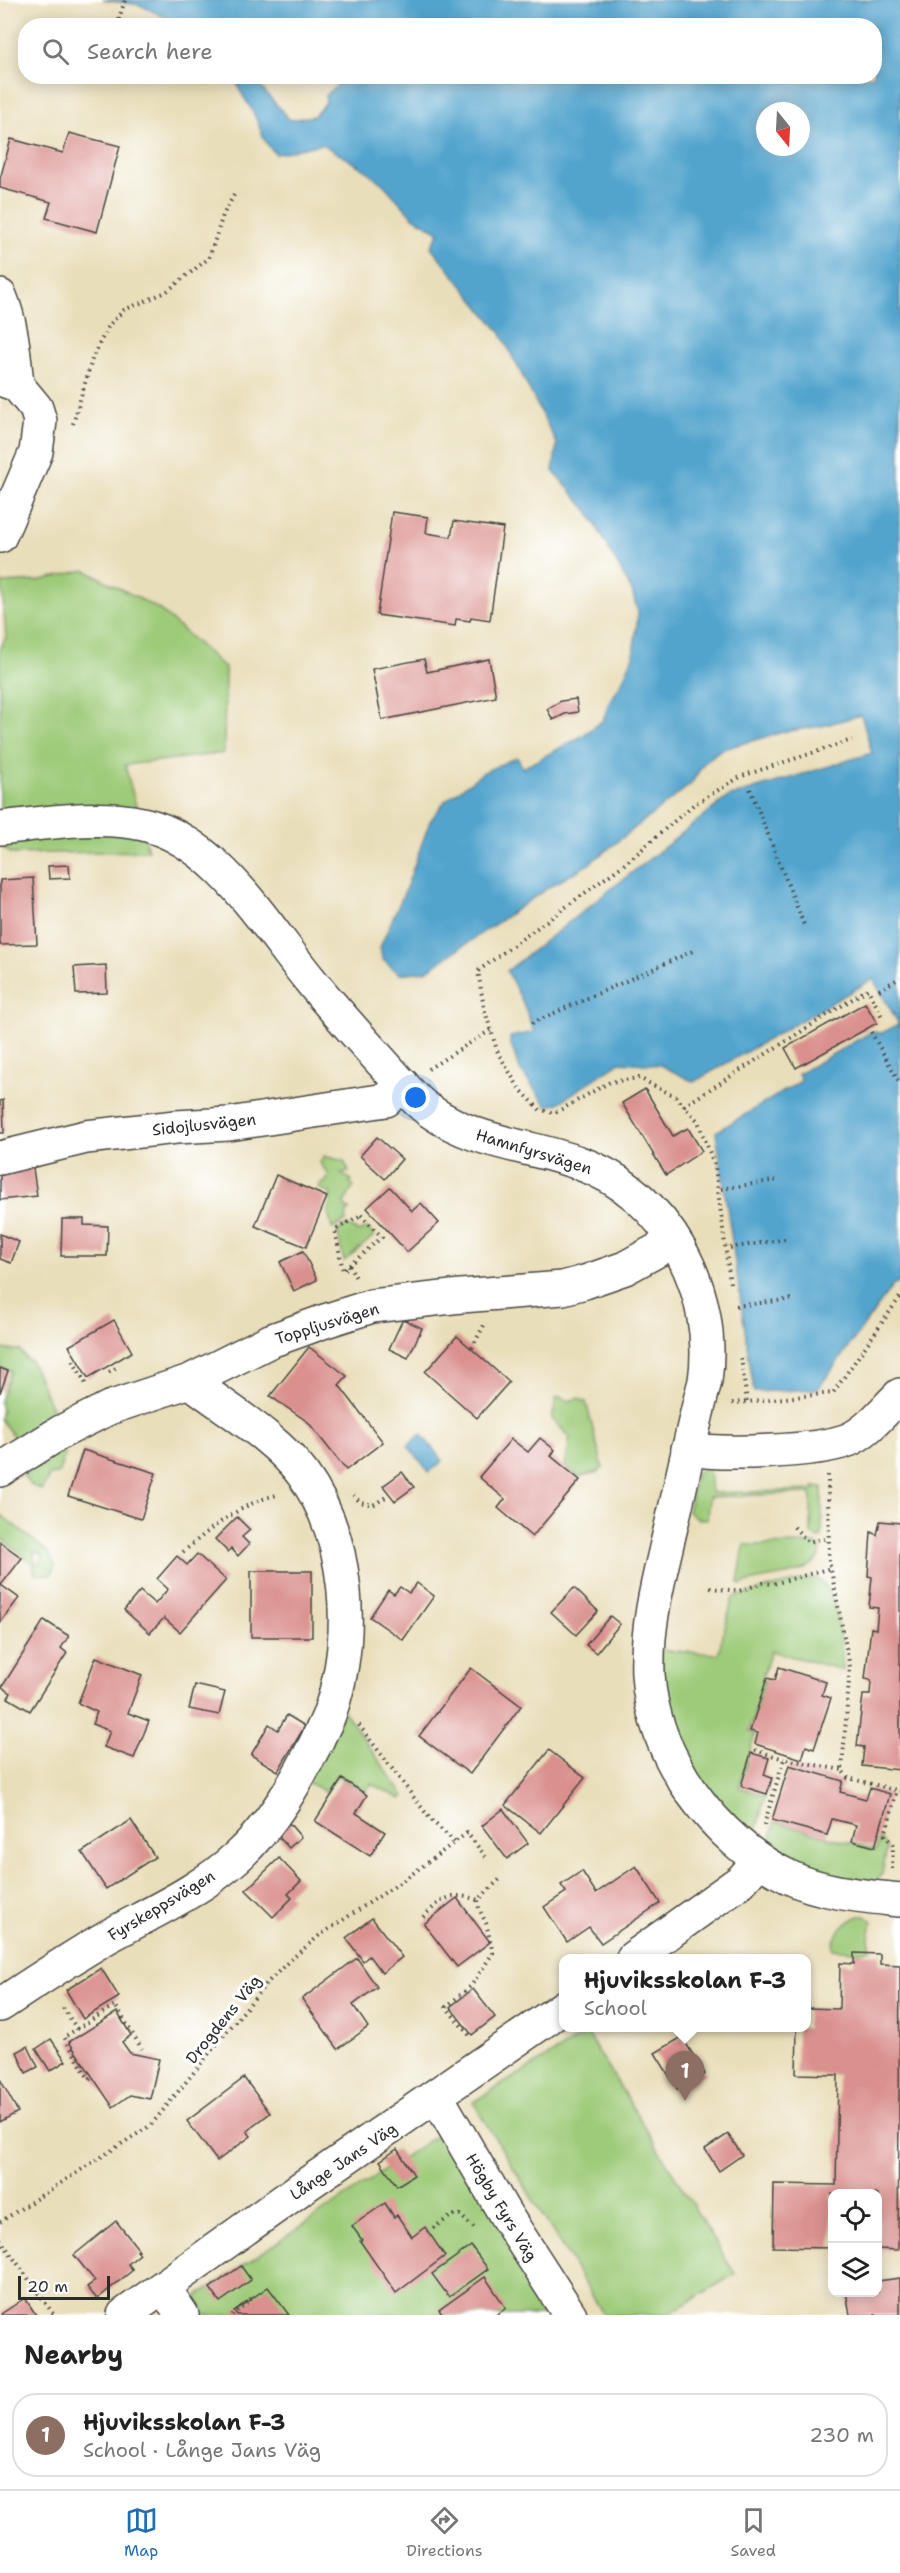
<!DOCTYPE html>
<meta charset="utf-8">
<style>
:root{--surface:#fff;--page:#f6f6f6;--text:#222;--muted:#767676;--line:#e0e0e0;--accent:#1f6fb2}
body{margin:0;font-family:"Shantell Sans",sans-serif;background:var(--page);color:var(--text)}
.controls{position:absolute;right:18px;bottom:18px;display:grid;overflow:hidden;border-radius:12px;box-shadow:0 3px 15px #0003}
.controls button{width:54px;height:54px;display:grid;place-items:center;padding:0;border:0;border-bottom:2px solid var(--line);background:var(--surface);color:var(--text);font:30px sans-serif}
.compass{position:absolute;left:756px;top:102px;width:54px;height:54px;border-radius:50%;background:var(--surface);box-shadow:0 3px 15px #0003;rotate:162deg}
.scale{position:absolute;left:18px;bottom:15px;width:92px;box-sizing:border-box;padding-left:6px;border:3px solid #2b2b2b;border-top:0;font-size:16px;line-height:21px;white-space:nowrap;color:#2b2b2b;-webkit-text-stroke:4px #fff;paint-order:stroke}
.you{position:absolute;left:416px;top:1098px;width:21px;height:21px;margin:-15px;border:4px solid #fff;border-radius:50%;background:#1a73e8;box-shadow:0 0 0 9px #1a73e833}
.badge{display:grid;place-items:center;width:39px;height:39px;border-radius:50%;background:var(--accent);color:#fff;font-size:20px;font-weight:700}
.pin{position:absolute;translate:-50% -50px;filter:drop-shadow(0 2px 3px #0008)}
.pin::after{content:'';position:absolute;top:32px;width:21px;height:18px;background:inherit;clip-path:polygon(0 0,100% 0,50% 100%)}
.popup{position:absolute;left:559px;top:1954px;width:252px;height:78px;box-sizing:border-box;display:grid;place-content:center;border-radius:12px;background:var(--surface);filter:drop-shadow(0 2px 4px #0005);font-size:20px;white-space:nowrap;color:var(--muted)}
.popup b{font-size:22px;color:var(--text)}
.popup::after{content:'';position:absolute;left:50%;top:100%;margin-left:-12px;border:12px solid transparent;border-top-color:var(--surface)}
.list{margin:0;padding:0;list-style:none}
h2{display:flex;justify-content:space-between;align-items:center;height:78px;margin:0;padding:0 24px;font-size:26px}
h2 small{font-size:20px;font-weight:400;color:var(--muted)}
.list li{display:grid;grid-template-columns:39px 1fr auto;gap:18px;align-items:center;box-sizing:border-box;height:84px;margin:0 12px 12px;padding:0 12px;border:2px solid var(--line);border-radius:24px}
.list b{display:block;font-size:22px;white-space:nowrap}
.list p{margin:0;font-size:20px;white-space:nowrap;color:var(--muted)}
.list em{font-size:20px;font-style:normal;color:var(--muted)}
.icon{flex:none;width:33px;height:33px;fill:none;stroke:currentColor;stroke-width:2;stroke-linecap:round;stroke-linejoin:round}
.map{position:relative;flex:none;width:900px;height:2315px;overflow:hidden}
.search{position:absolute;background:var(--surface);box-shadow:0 3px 15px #0003;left:18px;right:18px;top:18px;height:66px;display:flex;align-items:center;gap:15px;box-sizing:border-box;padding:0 21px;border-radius:24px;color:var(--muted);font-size:22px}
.sheet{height:174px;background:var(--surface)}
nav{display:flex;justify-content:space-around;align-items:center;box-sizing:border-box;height:84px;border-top:2px solid var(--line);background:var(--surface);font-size:16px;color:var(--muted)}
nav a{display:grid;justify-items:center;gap:3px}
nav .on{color:var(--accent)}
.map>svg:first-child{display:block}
.green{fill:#9ecb79;stroke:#647b52;stroke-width:1.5}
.water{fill:#52a4cd;stroke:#3e687c;stroke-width:1.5;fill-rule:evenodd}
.building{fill:#da918e}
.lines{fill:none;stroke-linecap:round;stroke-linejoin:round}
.minor-casing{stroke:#484640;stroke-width:36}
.path{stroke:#484640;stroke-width:4;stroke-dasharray:1.5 4.5;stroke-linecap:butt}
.minor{stroke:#fff;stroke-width:33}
.labels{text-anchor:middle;stroke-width:6;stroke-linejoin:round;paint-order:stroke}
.street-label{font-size:16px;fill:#2b2b2b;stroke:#fff}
</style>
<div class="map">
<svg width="900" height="2315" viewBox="0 0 900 2315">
<rect width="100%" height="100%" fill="#fff"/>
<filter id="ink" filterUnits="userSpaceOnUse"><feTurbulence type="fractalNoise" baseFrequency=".0167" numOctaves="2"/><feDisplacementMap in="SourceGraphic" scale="12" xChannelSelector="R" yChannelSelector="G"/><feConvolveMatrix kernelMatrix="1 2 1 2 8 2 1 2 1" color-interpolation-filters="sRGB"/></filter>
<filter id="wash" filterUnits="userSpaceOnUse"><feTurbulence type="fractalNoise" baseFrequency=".008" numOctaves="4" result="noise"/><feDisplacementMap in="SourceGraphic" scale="24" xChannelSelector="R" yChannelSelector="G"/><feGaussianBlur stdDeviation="1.35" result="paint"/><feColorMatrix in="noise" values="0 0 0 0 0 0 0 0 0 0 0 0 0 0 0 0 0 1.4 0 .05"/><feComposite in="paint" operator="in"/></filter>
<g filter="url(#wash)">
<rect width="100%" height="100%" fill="#e9deba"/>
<g class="green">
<polygon points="85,570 159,609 225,668 224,753 125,765 148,851 12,854 0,845 0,649 6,637 2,583 38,581"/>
<polygon points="324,1156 344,1161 349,1172 341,1174 352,1180 350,1183 354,1186 344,1203 346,1208 350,1209 347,1213 346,1221 332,1229 328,1212 331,1194 319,1188 321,1183 325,1183 329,1175 320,1163"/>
<polygon points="348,1225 358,1232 367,1228 374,1236 344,1261 337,1231"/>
<polygon points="0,1348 7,1350 20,1350 27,1360 31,1361 56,1417 18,1442 0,1419 2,1410 0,1401 11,1371 0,1367"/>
<polygon points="559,1397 569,1401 578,1398 586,1402 603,1468 597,1472 579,1477 565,1466 570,1437 552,1419 555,1406 555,1399"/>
<polygon points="58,1452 65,1454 58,1474 50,1475 41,1490 31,1485 23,1475"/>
<polygon points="707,1467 709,1469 711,1493 814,1490 814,1487 822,1487 822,1536 819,1538 811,1535 811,1493 709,1497 707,1519 697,1519 688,1512 696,1472"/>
<polygon points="0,1514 49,1553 55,1566 51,1575 35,1574 33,1565 41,1562 43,1555 34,1552 35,1562 32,1563 0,1537"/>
<path d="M815,1544L821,1548L820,1556C802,1581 766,1574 740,1585L738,1583L744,1545Z"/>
<path d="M807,1579C808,1579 816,1579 817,1579C838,1586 842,1652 843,1670L771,1651L762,1678L765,1680L749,1731L755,1734L739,1787L765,1796L757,1828L748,1839L722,1814L670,1726L660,1650L718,1654L733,1597Z"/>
<polygon points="344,1711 404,1796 401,1799 371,1783 366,1792 337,1775 326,1792 307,1782"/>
<polygon points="775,1822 876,1850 880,1838 887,1848 882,1874 874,1884 828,1880 768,1851"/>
<path d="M859,1916H866L872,1921L869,1939L871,1949L859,1952L833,1949C832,1935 847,1921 859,1916Z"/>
<polygon points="587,2033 735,2274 667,2315 604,2315 473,2102"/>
<polygon points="449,2127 564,2315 169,2315"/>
</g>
<g class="water">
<path d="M103,0H900V1283L894,1284L818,1389L754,1392L716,1132L801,1081L798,1074L871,1032L882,1033L899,1024L873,979L694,1082L660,1065L620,1062L557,1104L547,1106L520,1070L510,1042V1037L534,1032L523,1003L507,971L728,797L872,753L861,715L822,726L783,732L720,750L704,763L691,784L589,864L548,888L426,971L400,974L382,959L380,947L405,891L430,821L445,801L484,772L517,757L523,768L582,736L603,720L609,703L622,682L633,656L638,613L632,591L588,511L553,471L557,444L500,332L431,247L439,232L413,217L384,185L364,169L322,144L276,154C261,140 263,133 255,116C248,101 239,94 235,77H252L290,120L314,116L326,102L325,96L343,80V77L874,76V26H266L254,19L244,25H181L140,5ZM765,111H801V147H765Z"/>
<polygon points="421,1434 443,1461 429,1472 408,1446"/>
</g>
<g id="blocks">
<g class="building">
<polygon points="69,133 120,146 97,232 46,218 51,202 0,188 0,179 11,139 63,153"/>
<polygon points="392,512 428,517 426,533 451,537 454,521 503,528 490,620 471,617 470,621 456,619 455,626 377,615"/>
<polygon points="424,659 427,672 489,659 496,697 382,720 372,669"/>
<polygon points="576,699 578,712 565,714 553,720 547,709 561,701"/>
<polygon points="69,865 70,878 49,879 48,866"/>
<polygon points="33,878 37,944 0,945 0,880"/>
<polygon points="106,965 107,993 76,994 74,967"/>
<polygon points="865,1003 877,1023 796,1068 785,1048"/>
<polygon points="645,1089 673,1136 688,1128 702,1151 666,1175 622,1103"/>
<polygon points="3,1100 4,1133 0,1133 0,1101"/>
<polygon points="377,1137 402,1159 385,1179 360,1156"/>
<polygon points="33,1168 37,1196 0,1200 0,1172"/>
<polygon points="276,1175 327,1197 306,1247 255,1226"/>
<polygon points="390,1187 412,1211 421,1203 439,1223 407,1252 367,1208"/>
<polygon points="62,1219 84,1219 84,1225 108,1226 107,1256 61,1256"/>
<polygon points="0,1234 19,1242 11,1263 0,1259"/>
<polygon points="303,1251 317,1280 294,1291 280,1262"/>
<polygon points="403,1319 422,1328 408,1358 389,1349"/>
<polygon points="114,1320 132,1352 88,1378 69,1346"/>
<polygon points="457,1336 509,1382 477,1418 425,1372"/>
<polygon points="309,1347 347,1376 339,1385 383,1442 346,1470 308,1422 270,1396"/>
<polygon points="0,1368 8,1371 0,1393"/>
<polygon points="540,1438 555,1450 551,1456 580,1480 532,1537 498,1508 505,1499 479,1477 511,1439 528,1452"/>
<polygon points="83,1450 156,1473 141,1519 68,1496"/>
<polygon points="402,1472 414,1487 395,1501 383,1486"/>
<polygon points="237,1517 250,1530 242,1537 249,1544 238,1556 231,1548 228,1552 215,1539"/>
<polygon points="880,1521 900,1523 900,1770 862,1766 864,1747 857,1746 863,1695 870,1695 871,1680 865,1679 871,1628 876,1629 878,1608 869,1607 872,1577 868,1576 871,1532 877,1535"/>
<polygon points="0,1542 22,1558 1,1585 19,1598 0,1623"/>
<polygon points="197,1554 226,1580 180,1632 164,1618 150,1633 124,1610 140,1591 155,1604 168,1589 157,1579 177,1556 187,1565"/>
<rect x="251" y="1571" width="61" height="66"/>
<polygon points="417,1583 434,1596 403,1640 370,1617 388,1590 394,1594 400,1587 409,1593"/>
<polygon points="574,1588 598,1611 576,1635 551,1612"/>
<polygon points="610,1616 620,1624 596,1653 586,1645"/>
<polygon points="44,1620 69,1636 61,1648 67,1653 30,1711 8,1698 11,1693 2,1687"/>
<polygon points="96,1657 142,1675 128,1713 149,1721 134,1758 104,1747 110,1731 92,1724 97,1712 78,1703"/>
<polygon points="779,1667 826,1682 822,1695 831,1698 814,1749 806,1746 802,1759 755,1744 758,1733 750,1731 767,1678 775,1680"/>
<polygon points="471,1668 521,1706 470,1774 419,1736"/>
<polygon points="195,1685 225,1692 219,1715 189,1709"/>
<polygon points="287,1715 305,1726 278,1771 251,1755 269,1724 278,1730"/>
<polygon points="549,1750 585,1778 541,1833 505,1805"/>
<polygon points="751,1753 769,1758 764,1775 772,1778 767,1794 741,1786"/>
<polygon points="789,1765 843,1781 840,1792 866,1799 870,1788 890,1794 875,1847 852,1841 856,1825 832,1819 827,1835 772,1820"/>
<polygon points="342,1779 367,1795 356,1813 385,1832 370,1856 315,1821"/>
<polygon points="503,1809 528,1843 507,1859 482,1826"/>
<polygon points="131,1820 155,1857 106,1889 82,1852"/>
<polygon points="288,1822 301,1837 289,1848 276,1834"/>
<polygon points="279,1858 301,1881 288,1894 292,1898 273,1917 246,1890"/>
<polygon points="636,1866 660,1903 601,1943 589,1927 567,1942 544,1907 566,1892 561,1885 582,1871 596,1893"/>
<polygon points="457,1898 490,1942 457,1967 424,1924"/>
<polygon points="372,1918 402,1957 382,1973 369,1956 363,1961 346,1938"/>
<polygon points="854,1953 880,1954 880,1964 900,1965 898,2250 878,2249 878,2194 832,2194 832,2248 773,2247 774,2184 836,2185 838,2075 796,2074 797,2028 807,2028 807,2008 839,2009 840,1963 854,1964"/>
<polygon points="357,1958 377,1987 353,2005 368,2027 338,2049 302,1999"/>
<polygon points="101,1968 119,1997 83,2019 66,1990"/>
<polygon points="473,1989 495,2017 472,2035 450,2007"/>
<polygon points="117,2012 131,2035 122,2042 130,2053 159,2059 150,2099 130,2095 113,2107 69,2042"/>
<polygon points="682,2037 705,2074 678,2090 655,2053"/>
<polygon points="51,2039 66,2061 50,2071 36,2049"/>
<polygon points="28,2046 38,2067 26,2073 17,2052"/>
<polygon points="244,2078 270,2113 247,2131 251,2136 217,2161 187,2121"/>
<polygon points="0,2079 18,2112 0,2122"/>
<polygon points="728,2134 742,2155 719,2171 705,2149"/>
<polygon points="397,2149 414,2175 397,2186 380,2161"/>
<polygon points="385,2203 394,2217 397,2215 412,2237 425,2227 445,2256 396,2293 360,2241 362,2240 352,2226"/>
<polygon points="116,2221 139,2250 137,2251 140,2254 128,2264 133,2270 97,2299 87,2287 95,2281 74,2255"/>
<polygon points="471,2246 488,2269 449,2297 432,2274"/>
<polygon points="241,2266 251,2280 220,2302 210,2288"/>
<polygon points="485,2277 506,2308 496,2315 443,2315 439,2310"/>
<polygon points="900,2278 900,2315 850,2315 846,2292 878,2292 878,2281"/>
<polygon points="268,2287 289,2315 237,2315 234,2311"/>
<polygon points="25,2298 36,2315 2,2315 1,2314"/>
</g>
</g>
</g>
<g filter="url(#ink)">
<use href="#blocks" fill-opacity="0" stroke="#484640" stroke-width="1.5"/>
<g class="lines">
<g class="minor-casing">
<g id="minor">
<path d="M0,296C12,324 14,354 17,385"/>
<polyline points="0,379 17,385 36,408 40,421 36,452 0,536"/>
<path d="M0,828C47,823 97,814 143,824C217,841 265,925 310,980C335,1011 362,1040 388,1069C401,1083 415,1101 430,1111C479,1145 527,1144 579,1163C667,1193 718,1291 705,1381C692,1430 682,1481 670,1531C659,1578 646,1625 648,1674C652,1757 716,1842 789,1877C822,1893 864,1896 900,1900"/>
<polyline points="0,1158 86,1137 176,1127 229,1124 386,1100 402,1084"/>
<path d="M688,1449C723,1455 816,1452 848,1440C868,1432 885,1409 900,1395"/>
<polyline points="0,1470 61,1432 109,1408 190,1381 270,1341 325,1321 372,1306 461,1296 563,1288 585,1282 625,1268 674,1241"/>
<polyline points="633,1958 741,1881 759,1861"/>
<path d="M0,2005C35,1982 71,1958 107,1937C152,1912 200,1891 238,1856C273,1824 296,1782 317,1741C321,1731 327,1722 330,1712C356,1636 350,1538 302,1473C274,1436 226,1409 190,1381"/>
<polyline points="437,2097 505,2214 570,2315"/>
<polyline points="164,2288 182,2315"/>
<polyline points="124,2315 303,2187 564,2007"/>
</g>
</g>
<g class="path">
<polyline points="117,25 125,0"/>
<polyline points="73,424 93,356 109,325 124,310 166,292 209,258 223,215 234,195"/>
<polyline points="750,789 804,925"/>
<polyline points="879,990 900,978"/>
<polyline points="532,1023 693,951"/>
<polyline points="871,1032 900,1083"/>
<polyline points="428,1069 491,1030"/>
<polyline points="684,1106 868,989 883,1019"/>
<polyline points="721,1189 777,1180"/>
<polygon points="361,1215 382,1237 343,1271 335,1230"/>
<polyline points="730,1248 785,1239"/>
<polyline points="349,1265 356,1278"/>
<polyline points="730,1283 715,1167 698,1121 676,1097 639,1078 610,1082 555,1113 540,1110 519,1088 498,1053 484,1008 478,971 626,863 693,805 742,776 852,740"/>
<polyline points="736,1306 793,1299"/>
<polyline points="472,1348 484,1325"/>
<polyline points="741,1358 747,1402 833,1393 900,1297"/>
<polyline points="73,1361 86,1384"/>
<polyline points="109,1372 116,1368"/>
<polyline points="732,1403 747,1402"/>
<polyline points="828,1475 829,1560 850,1667 842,1770 848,1778 900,1791"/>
<polyline points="353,1495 360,1502 373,1505 386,1497"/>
<polyline points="794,1527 808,1542 828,1538"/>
<path d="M183,1552C210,1529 241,1503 277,1495"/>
<polyline points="710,1588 739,1591 763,1583 773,1584 831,1568"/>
<polyline points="359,1725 431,1820 455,1842"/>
<polyline points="755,1750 784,1759"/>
<polyline points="764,1825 784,1759 842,1770"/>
<polyline points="892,1869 893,1845 885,1835 897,1790"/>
<path d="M423,1917C443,1898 450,1891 478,1900"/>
<polyline points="63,2008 77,2029 64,2037 89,2079 92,2077"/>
<polyline points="77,2029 115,2005 142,2049"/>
<polyline points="469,2035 446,2007 471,1986 493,1953 486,1923 479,1909 478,1900 501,1878"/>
<polyline points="0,2222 151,2125 265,1985 288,1962 320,1935 404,1880 467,1833 486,1857"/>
<polyline points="433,2228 453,2215 460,2215 474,2228"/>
<polyline points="0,2239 54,2315"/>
<polyline points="232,2315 252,2298"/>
</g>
<use href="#minor" class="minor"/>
</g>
</g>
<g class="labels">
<g class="street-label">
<text transform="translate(204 1124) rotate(-6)" y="6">Sidojlusvägen</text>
<text transform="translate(534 1151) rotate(17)" y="6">Hamnfyrsvägen</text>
<text transform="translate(327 1323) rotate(-17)" y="6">Toppljusvägen</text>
<text transform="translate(161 1905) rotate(-31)" y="6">Fyrskeppsvägen</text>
<text transform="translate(223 2019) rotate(-51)" y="6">Drogdens Väg</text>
<text transform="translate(343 2161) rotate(-34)" y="6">Långe Jans Väg</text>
<text transform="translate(502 2207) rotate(59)" y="6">Högby Fyrs Väg</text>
</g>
</g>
</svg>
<div class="controls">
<button><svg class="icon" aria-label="locate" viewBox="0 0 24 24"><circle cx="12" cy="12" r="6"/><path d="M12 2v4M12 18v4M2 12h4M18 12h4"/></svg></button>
<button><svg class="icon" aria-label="layers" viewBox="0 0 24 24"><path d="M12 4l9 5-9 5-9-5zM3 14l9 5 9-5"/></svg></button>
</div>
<svg class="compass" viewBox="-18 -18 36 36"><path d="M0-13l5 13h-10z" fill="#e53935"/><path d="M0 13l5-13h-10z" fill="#767676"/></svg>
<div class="scale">20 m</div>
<div class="you"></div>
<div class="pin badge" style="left:685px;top:2101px;background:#8d6e63">1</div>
<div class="popup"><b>Hjuviksskolan F-3</b>School</div>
<div class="search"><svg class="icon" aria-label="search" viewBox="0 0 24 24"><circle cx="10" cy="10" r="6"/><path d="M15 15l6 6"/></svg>Search here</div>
</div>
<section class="sheet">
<h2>Nearby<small></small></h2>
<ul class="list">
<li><span class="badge" style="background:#8d6e63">1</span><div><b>Hjuviksskolan F-3</b><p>School · Långe Jans Väg</p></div><em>230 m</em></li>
</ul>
</section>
<nav>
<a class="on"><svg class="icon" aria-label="map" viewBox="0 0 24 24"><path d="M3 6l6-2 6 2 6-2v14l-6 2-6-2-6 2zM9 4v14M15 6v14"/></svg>Map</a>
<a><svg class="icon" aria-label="directions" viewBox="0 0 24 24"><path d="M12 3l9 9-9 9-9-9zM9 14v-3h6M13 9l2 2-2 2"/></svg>Directions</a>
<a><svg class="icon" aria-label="saved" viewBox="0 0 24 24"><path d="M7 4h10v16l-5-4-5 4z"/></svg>Saved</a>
</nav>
